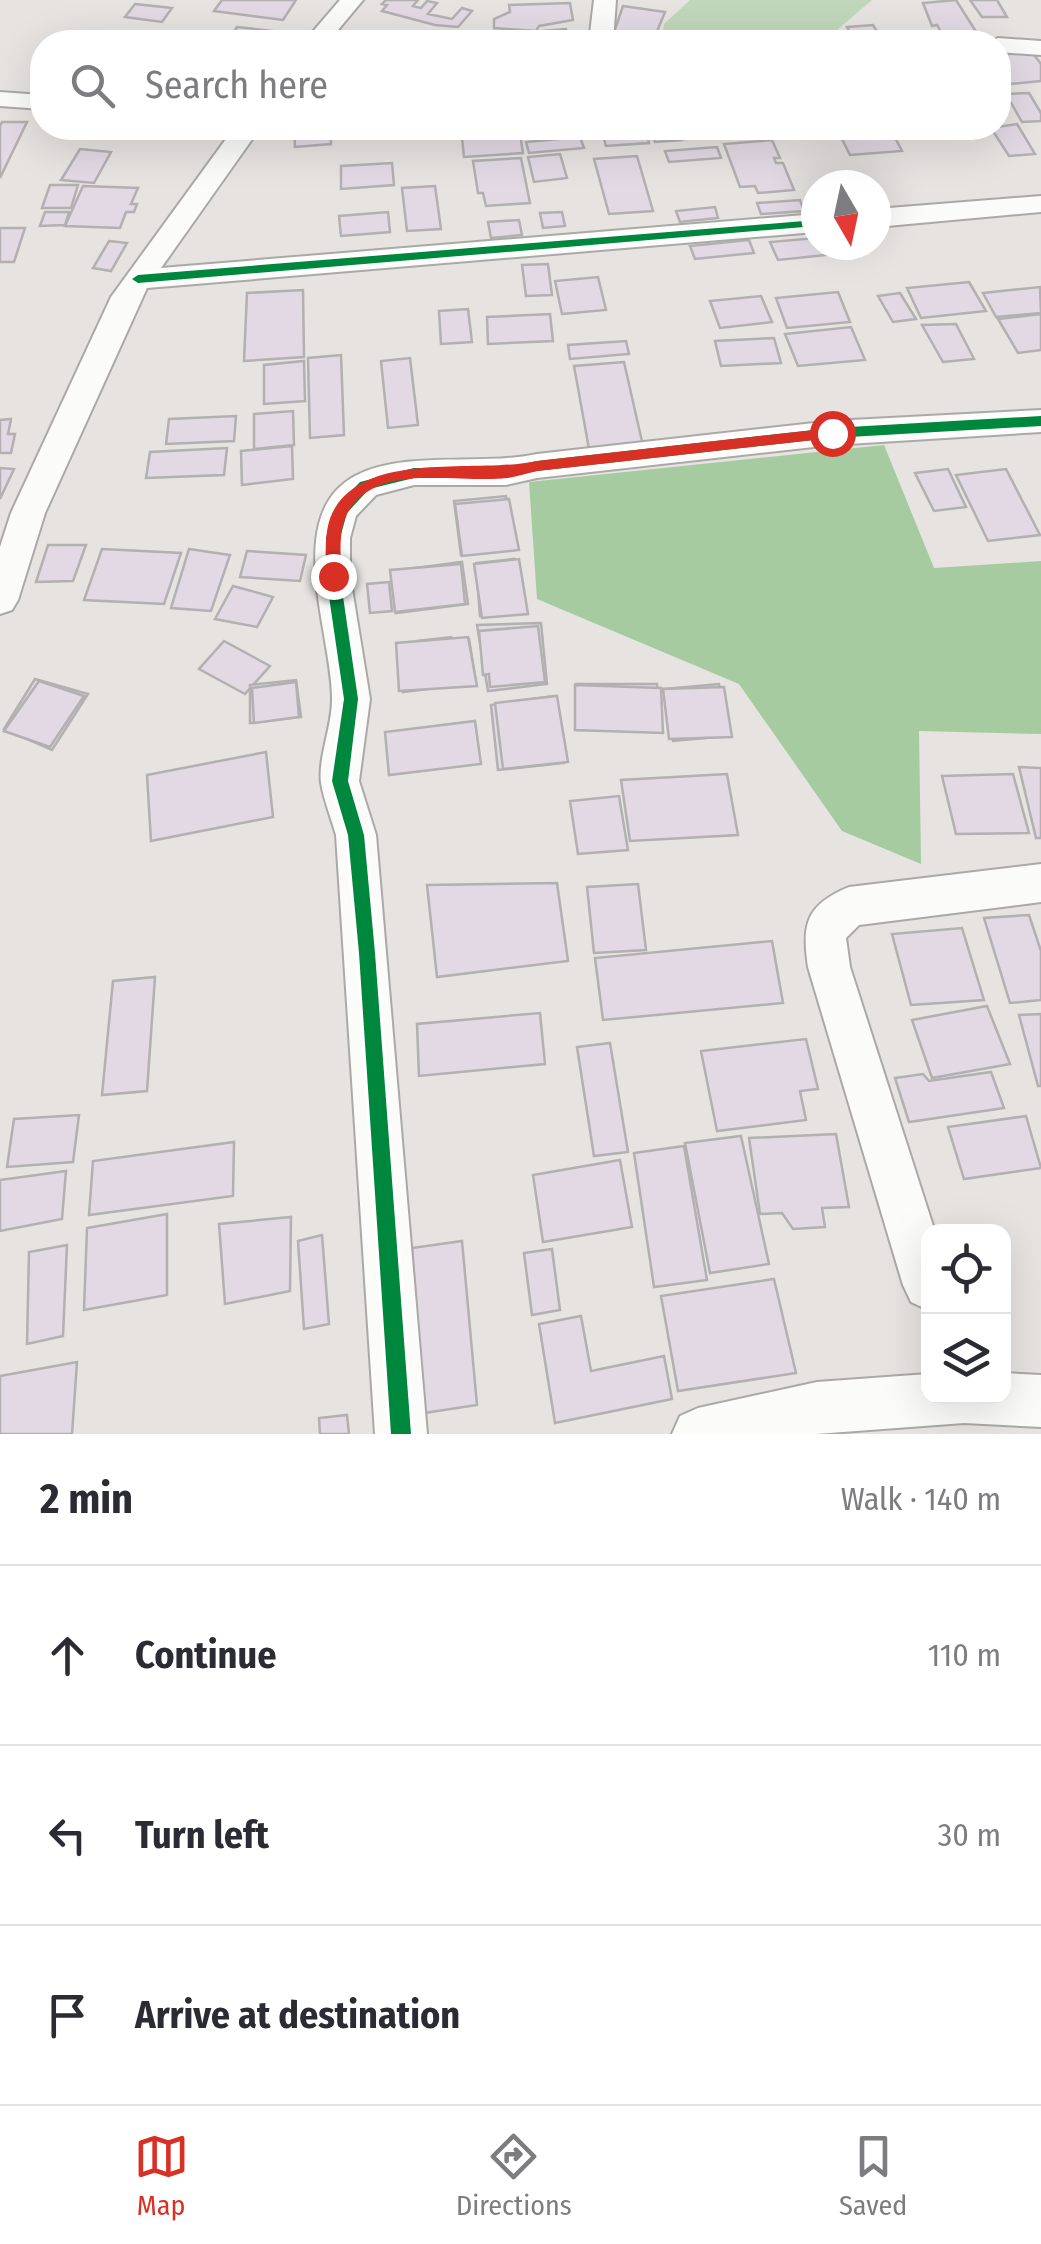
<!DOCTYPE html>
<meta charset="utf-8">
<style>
:root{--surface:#fff;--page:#f7f7f7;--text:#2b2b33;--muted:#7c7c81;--line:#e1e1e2;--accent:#d93025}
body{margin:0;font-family:"Fira Sans Condensed",sans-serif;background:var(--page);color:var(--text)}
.controls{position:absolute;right:30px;bottom:30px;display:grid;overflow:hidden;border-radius:20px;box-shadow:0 10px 40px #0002}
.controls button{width:90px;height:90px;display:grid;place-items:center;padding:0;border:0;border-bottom:2px solid var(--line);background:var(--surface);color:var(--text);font:50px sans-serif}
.compass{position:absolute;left:801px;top:170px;width:90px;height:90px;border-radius:50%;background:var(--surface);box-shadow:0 10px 40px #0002;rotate:171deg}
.stop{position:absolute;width:30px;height:30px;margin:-22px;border:8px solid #d93025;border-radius:50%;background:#fff}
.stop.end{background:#d93025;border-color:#fff;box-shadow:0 2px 10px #0008}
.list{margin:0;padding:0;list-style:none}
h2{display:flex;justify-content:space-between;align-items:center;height:130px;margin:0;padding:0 40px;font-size:42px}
h2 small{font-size:32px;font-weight:400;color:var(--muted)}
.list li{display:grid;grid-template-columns:65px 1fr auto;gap:30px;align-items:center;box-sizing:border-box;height:180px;padding:0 40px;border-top:2px solid var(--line)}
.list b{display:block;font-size:38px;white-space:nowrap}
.list em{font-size:32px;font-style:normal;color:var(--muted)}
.icon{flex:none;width:55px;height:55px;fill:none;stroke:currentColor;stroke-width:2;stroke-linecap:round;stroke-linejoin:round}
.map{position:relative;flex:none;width:1041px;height:1434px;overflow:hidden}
.search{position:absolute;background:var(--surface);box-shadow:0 10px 40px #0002;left:30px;right:30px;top:30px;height:110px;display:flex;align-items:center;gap:25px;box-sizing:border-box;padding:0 35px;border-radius:40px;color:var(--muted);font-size:38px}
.sheet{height:670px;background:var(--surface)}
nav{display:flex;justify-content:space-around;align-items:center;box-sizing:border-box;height:140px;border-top:2px solid var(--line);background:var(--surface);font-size:28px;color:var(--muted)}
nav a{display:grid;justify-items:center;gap:5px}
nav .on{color:var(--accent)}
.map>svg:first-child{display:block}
.green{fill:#c1d7bb}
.forest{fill:#a6cba0}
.building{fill:#e2d9e5;stroke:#b2b0b0;stroke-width:2.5}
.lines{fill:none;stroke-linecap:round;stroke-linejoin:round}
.street-casing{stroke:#aba9a8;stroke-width:4}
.street{fill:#fbfbfa;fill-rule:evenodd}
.cycleway-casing{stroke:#fff;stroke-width:6}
.cycleway{fill:#00873e;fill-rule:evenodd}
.route{fill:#d93025}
</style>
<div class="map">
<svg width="1041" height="1434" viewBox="0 0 1041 1434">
<rect width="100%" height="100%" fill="#e6e3e1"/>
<polygon class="green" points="690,0 872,0 823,42 661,42 664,24"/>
<polygon class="forest" points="884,445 934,568 1041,561 1041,734 919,731 921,864 842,831 739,684 537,599 529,482"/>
<g class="building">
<polygon points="222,0 296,0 283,20 214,11"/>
<polygon points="386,0 418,0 413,6 421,8 427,1 437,3 428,14 452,19 462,8 472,11 458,27 435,25 382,11 387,5 382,4"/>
<polygon points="956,0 977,33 945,39 937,25 932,26 923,3"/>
<polygon points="970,0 997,0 1007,17 982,17"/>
<polygon points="570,3 573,20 539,26 536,31 494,28 494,19 510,12 509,5"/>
<polygon points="135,4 172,8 162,22 125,17"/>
<polygon points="623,6 665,12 653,41 613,35"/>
<polygon points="873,25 880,36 854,39 847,27"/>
<polygon points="237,27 282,32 275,42 227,42"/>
<polygon points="566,29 570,42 508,42 506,34"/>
<polygon points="433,31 465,35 461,42 426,42"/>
<polygon points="1032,52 1041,64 1041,81 1000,85 998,55"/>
<polygon points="1029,93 1041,113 1041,121 1022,122 1006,94"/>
<polygon points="2,122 27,122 0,178 0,126"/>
<polygon points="1017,124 1035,154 1009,156 991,128"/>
<polygon points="294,128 330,128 331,144 295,147"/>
<polygon points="601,128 645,128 649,143 606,146"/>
<polygon points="650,128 678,128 682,140 655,142"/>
<polygon points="682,128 723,128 726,136 686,139"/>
<polygon points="778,128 829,128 832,133 783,137"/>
<polygon points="892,132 902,151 850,155 841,137"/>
<polygon points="520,134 523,153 464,157 462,138"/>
<polygon points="580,137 584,148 529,153 526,142"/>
<polygon points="772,140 780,158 774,158 776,163 783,163 794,190 758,193 755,186 740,187 724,144"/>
<polygon points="717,147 721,158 669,162 665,151"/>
<polygon points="80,149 111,152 94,183 61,180"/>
<polygon points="560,154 567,178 534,182 528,157"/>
<polygon points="637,156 653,211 609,214 594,159"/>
<polygon points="521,158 530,203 486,206 483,193 478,193 473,161"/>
<polygon points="392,163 394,185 341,189 341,166"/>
<polygon points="50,185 78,185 71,208 42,208"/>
<polygon points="83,186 138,188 131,204 137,204 134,212 126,212 120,228 65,226"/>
<polygon points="435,186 441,229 407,231 402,188"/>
<polygon points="800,200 804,211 761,214 757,203"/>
<polygon points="715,207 718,218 680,222 676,211"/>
<polygon points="45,212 69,212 65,225 40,226"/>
<polygon points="388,212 390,232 341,236 339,216"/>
<polygon points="562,212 565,226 543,228 540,213"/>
<polygon points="519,220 522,235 491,238 488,222"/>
<polygon points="0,228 25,228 14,262 0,262"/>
<polygon points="816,238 816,245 821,245 826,255 778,260 770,242"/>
<polygon points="749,240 754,253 695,259 690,246"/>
<polygon points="109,241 127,243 111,271 93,268"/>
<polygon points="548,264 552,295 526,296 522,265"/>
<polygon points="598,277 606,310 562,314 555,281"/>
<polygon points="969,282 986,311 921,318 907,288"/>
<polygon points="1040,287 1041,313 996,317 983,293"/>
<polygon points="303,290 304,357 244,361 247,293"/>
<polygon points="838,292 850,322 787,328 776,298"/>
<polygon points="900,293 916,319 893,322 878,296"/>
<polygon points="761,296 772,322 720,328 710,301"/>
<polygon points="468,309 472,342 441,344 439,311"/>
<polygon points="550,314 553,341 488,344 487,317"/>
<polygon points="1041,314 1041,350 1018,353 998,319"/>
<polygon points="956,324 974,359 943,362 922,325"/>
<polygon points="851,327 865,360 798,366 785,334"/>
<polygon points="774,338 781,363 721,366 715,341"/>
<polygon points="626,341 629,354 570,359 568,345"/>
<polygon points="341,355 344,435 310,438 308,358"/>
<polygon points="410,358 418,425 388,428 381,361"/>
<polygon points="304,361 305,401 264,404 264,365"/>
<polygon points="624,362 643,446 589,449 574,366"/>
<polygon points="293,411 294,445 254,449 254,414"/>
<polygon points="236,416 234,441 166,444 169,419"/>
<polygon points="11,419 8,434 15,434 11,453 0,453 0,420"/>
<polygon points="292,446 293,479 242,485 241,451"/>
<polygon points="227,448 224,475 146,478 150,452"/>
<polygon points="0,468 14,469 0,499"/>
<polygon points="948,469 966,507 934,511 915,473"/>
<polygon points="1006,469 1040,535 988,541 956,475"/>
<polygon points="506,496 516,548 461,555 454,501"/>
<polygon points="509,499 519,550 462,556 455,504"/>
<polygon points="48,545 86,545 73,581 36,582"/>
<polygon points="102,549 181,553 164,604 84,600"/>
<polygon points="189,549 230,555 211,611 171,608"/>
<polygon points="247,551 306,555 300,581 240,577"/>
<polygon points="514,559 518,614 480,616 476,563"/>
<polygon points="519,559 528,614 482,618 474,564"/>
<polygon points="462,562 468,604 396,613 392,571"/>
<polygon points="461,564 465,604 395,612 390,570"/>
<polygon points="389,582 392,611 370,613 367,584"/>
<polygon points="233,586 273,597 257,627 215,619"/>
<polygon points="541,623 547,684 488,691 477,625"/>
<polygon points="538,626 545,682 490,687 489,674 483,675 479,631"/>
<polygon points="451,637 452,641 469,639 476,683 403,692 398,648 416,646 416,641"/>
<polygon points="468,637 477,686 399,691 396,643"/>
<polygon points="224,641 270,666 245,694 199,669"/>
<polygon points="35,679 88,694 52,750 4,729"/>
<polygon points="296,680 301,717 250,723 250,685"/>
<polygon points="39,681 84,696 50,747 4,731"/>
<polygon points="296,682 299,717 254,723 252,688"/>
<polygon points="576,684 657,684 660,730 577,730"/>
<polygon points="719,684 730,736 673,741 663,689"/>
<polygon points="575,685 661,688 663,733 575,730"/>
<polygon points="724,687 732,737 669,739 663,689"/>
<polygon points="555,696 564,763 498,770 491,705"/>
<polygon points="557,696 568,762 503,769 495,703"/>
<polygon points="475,721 481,764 389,775 385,732"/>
<polygon points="266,752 273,817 151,841 147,775"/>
<polygon points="1019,767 1041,768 1041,838 1036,838"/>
<polygon points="727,774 738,835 630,841 621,780"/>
<polygon points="1013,774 1029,833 956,834 942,776"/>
<polygon points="619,796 628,850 578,854 570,801"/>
<polygon points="557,883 568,961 437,977 427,885"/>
<polygon points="638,884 646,950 594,953 587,887"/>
<polygon points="1029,915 1041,951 1041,1000 1010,1003 984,918"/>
<polygon points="962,928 984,1000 911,1005 892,934"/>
<polygon points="772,941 783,1003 603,1020 595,958"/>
<polygon points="155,977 147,1091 102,1095 113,981"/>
<polygon points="987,1006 1010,1064 932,1078 912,1020"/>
<polygon points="540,1013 545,1064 419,1076 417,1024"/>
<polygon points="1041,1014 1041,1086 1038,1086 1019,1015"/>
<polygon points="806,1039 818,1089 800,1091 806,1120 717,1131 701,1051"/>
<polygon points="610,1043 628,1152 594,1156 577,1047"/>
<polygon points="991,1072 1004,1108 909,1122 895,1078 923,1074 929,1081"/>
<polygon points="79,1115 73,1162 7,1167 14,1119"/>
<polygon points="1026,1116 1041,1168 964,1179 948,1127"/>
<polygon points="836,1134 849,1207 822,1208 825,1227 793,1229 782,1213 760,1214 749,1138"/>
<polygon points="741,1136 769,1264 710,1273 685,1143"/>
<polygon points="234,1142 233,1196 89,1215 93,1161"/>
<polygon points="684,1146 707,1280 654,1287 634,1153"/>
<polygon points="620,1160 632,1227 543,1242 533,1175"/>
<polygon points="66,1171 62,1219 0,1231 0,1180"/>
<polygon points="167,1214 167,1295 84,1310 87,1228"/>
<polygon points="291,1217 290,1291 225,1304 219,1224"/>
<polygon points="322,1235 329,1324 304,1329 298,1241"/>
<polygon points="462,1241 477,1405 424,1413 412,1248"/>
<polygon points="67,1245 63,1336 27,1344 29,1252"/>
<polygon points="552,1249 560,1310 532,1315 524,1253"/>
<polygon points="774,1279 796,1373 678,1391 661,1296"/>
<polygon points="581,1316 591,1371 664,1356 672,1399 555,1423 539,1324"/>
<polygon points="77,1362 72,1434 0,1434 0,1376"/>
<polygon points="347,1415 349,1434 320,1434 319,1418"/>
</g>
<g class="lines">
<g class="street-casing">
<g id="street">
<polygon points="340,0 363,0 328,42 304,42"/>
<polygon points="594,0 616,0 613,42 589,42"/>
<polygon points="998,38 1041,41 1041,55 998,52 998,42 988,42"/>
<polygon points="0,92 42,95 42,109 0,106"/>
<polygon points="234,128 260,128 161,268 816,214 816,232 147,288 45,513 18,600 12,610 0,614 0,547 11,513 111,297"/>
<polygon points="1041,196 1041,212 876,227 876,209"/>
<path d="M1041,410V432L832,445L537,478L506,485H414L376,495L356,516L350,538V576L370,699L359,781L376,835L427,1434H375L336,835C331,818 324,800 321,783C318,757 332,727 332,700C333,637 281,516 355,476C403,450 482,466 537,454L832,421Z"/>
<path d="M1041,864V902L859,925L846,938L850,967L935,1232H928V1310L911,1302L903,1285L808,967C802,925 805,905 849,887Z"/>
<polygon points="1004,1373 1041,1375 1041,1427 964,1423 816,1434 672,1434 680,1416 698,1408 817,1382 928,1374 928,1396 1004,1396"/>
</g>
</g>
<use href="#street" class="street"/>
<g class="cycleway-casing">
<g id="cycleway">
<polygon points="816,220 816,226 138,283 132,279 138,275"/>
<polygon points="1041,416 1041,426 832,438 537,471 506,478 414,478 369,489 347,513 340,538 340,576 358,699 348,781 364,835 375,953 411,1434 391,1434 359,953 348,835 332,781 344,699 326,576 326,538 336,507 360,482 414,468 506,468 537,461 832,428"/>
</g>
</g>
<use href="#cycleway" class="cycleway"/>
</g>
<path class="route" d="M832,428L839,433L832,438L537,471C527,473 517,477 507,478C459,484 375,460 347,514C338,532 341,556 341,576L333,582L326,576C326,554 323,527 335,508C371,450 478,474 537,461Z"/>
</svg>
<div class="controls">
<button><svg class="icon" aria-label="locate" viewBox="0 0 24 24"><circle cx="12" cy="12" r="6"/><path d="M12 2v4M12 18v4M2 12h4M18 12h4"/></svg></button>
<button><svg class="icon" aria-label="layers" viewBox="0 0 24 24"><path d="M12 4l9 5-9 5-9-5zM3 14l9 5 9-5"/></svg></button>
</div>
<svg class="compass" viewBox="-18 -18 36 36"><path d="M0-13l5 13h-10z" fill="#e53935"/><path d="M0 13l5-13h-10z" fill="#7c7c81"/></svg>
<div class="stop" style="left:832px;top:433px"></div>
<div class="stop end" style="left:333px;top:576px"></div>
<div class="search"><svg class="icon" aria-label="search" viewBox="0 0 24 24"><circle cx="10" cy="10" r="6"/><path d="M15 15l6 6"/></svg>Search here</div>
</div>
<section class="sheet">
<h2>2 min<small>Walk · 140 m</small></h2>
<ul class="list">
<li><svg class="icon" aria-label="ahead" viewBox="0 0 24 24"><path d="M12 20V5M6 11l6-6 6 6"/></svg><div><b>Continue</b></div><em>110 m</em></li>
<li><svg class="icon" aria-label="left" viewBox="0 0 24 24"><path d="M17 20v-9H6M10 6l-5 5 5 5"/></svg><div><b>Turn left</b></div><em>30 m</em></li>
<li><svg class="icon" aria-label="arrive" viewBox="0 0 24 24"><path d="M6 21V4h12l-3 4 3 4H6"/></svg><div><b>Arrive at destination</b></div></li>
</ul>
</section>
<nav>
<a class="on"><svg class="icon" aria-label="map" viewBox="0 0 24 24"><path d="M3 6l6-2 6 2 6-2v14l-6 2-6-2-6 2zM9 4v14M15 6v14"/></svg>Map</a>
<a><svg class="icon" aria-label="directions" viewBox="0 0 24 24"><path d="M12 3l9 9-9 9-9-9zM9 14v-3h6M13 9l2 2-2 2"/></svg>Directions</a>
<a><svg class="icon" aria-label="saved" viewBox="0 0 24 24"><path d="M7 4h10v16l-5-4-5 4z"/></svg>Saved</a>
</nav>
